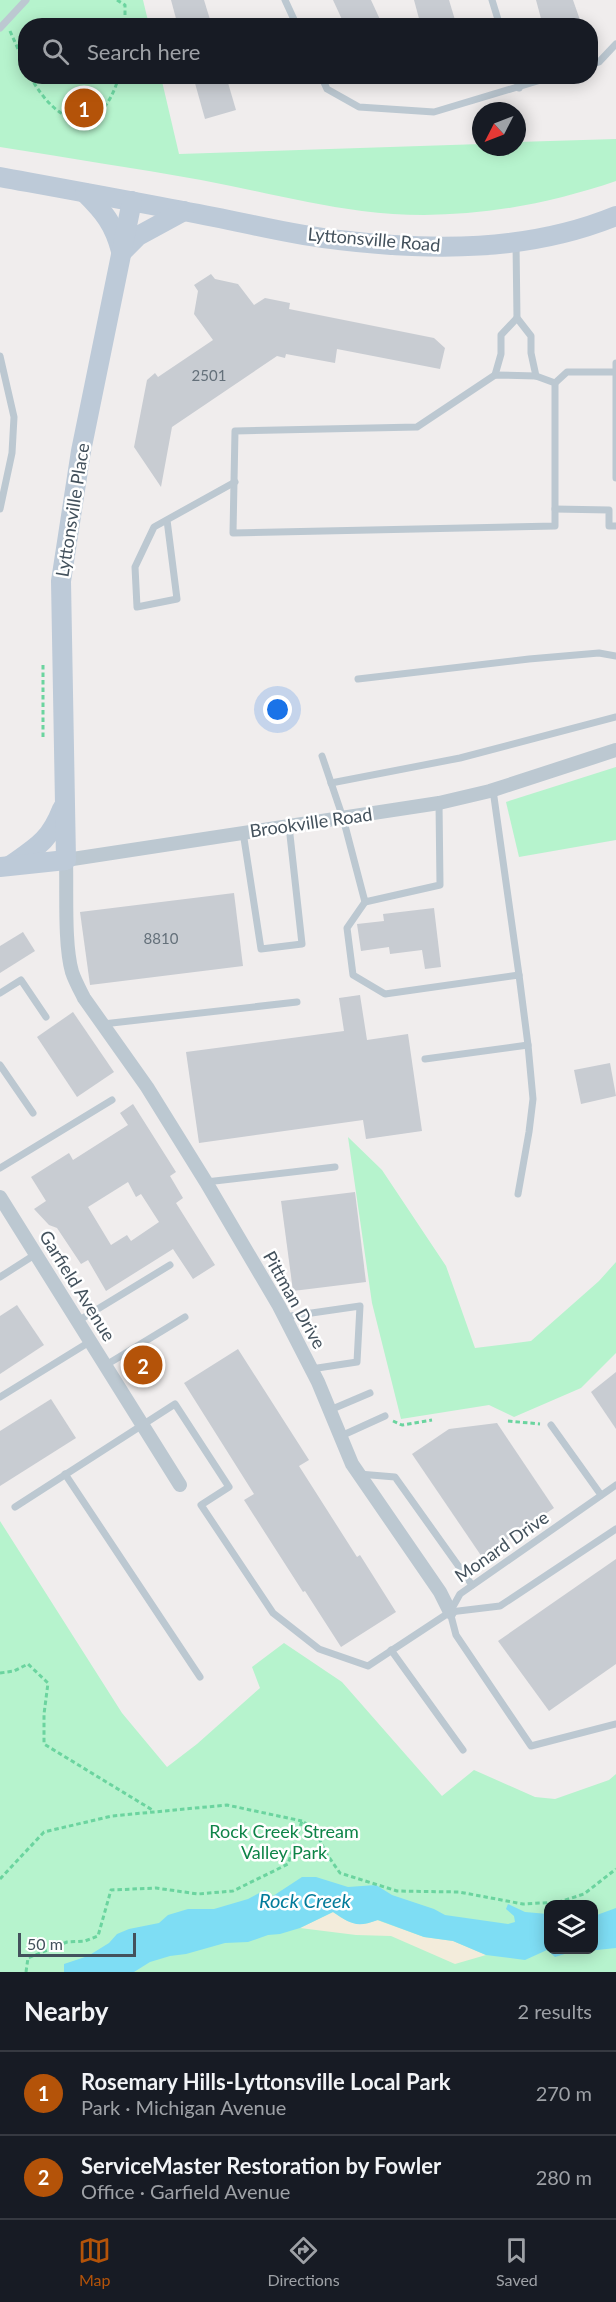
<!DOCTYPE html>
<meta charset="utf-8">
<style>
:root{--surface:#171b24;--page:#20242c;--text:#f1f3f6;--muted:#9ea1a6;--line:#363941;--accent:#b45309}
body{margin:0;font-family:Lato,sans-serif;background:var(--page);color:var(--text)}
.controls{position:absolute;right:18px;bottom:18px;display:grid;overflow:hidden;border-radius:12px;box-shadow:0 3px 15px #0003}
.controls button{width:54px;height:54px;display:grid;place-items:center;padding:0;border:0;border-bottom:2px solid var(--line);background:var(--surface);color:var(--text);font:30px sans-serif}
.compass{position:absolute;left:472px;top:102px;width:54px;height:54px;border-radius:50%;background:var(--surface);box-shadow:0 3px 15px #0003;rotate:228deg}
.scale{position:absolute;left:18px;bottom:15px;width:118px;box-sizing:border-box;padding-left:6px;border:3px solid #43515c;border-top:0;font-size:16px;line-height:21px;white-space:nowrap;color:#43515c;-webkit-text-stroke:4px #fff;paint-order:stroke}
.you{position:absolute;left:278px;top:710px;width:21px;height:21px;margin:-15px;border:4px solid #fff;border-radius:50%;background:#1a73e8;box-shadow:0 0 0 9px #1a73e833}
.badge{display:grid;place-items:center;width:39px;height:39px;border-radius:50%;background:var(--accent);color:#fff;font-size:20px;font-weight:700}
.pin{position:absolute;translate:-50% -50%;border:3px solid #fff;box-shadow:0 2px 6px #0006}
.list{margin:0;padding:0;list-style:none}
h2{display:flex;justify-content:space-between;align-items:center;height:78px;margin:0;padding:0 24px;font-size:26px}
h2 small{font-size:20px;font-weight:400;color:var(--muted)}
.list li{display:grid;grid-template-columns:39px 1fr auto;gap:18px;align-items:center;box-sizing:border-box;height:84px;padding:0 24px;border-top:2px solid var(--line)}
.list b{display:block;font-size:22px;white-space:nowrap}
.list p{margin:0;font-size:20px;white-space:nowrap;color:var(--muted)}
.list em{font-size:20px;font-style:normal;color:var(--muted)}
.icon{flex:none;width:33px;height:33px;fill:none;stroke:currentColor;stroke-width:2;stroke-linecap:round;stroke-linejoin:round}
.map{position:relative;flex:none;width:616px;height:1972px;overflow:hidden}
.search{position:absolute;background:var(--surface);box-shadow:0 3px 15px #0003;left:18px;right:18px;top:18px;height:66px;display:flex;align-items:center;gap:15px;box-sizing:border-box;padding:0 21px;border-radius:24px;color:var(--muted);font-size:22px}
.sheet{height:246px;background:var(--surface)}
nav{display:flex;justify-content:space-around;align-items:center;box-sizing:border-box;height:84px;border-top:2px solid var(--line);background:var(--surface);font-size:16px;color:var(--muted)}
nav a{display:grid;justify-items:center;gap:3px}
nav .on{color:var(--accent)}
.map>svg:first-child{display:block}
.green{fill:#b6f3cd;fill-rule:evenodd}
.sand{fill:#f3ecdb}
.water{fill:#7eddf4}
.building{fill:#c8ccd2;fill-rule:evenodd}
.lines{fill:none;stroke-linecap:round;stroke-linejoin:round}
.path{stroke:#6bd49f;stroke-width:3;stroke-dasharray:4.5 3;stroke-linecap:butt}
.lane{stroke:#bcc8d1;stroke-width:7}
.street{stroke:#bcc8d1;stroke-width:14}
.secondary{stroke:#bdcad8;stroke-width:20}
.labels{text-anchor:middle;stroke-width:5;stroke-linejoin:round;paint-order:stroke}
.number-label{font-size:15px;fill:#64707a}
.street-label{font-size:18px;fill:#43515c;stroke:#fff}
.park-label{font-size:18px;fill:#0e8448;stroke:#fff}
.water-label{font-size:20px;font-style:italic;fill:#037c9b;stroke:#fff}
</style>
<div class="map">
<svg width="616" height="1972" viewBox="0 0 616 1972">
<rect width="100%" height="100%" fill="#f0eded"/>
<g class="green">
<path d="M0,0H143L149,25L26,26V76L161,77L179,154L481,144V147H517V142L616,139V181C534,209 448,222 362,211C308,204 255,190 201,180C134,168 67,158 0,147Z"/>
<polygon points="616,767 616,840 519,857 506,802"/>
<polygon points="348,1137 382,1170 446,1266 475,1348 531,1341 599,1281 616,1262 616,1353 581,1388 514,1417 489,1405 401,1419 372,1303"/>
<path d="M0,1521L122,1713L167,1767L197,1744L260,1688L252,1667L284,1643L342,1682L442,1796L474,1770L535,1797L555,1799L609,1780L616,1774V1972H0ZM548,1904H594V1950H548Z"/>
</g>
<path class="sand" d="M333,1912C349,1923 358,1928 377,1920L424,1937L453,1941L486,1955L455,1964L391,1936L356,1935L300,1928Z"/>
<path class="water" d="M302,1877H316L348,1887L376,1885L392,1895L434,1909L445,1915L508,1924L515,1922L514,1916L506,1909L508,1904L525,1912L548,1914V1950H594V1916L616,1908V1948L568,1953L555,1957L547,1950L525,1960L486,1955L453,1941L424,1937L378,1920C356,1928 351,1924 333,1912L300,1928L280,1934L268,1935L248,1942L225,1943L186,1954L170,1956L150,1962L134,1972H64V1964L88,1956L109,1943L117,1934L129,1929L159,1923L168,1915L188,1909H214L248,1899L265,1890L273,1896Z"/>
<g class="building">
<polygon points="171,0 204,0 212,26 178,26"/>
<polygon points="333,0 371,0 383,26 345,26"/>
<polygon points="414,0 449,0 455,20 436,26 421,26"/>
<polygon points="536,0 573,0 580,20 562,26 543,26"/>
<polygon points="193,76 226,76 236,110 205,119"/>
<polygon points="211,274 215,279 238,284 254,305 265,298 290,303 289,309 434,338 445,348 440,369 337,349 335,363 286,354 285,358 277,356 172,427 161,487 134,447 147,380 155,373 158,377 213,340 194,314 198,291 194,285"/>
<polygon points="234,893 243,966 90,985 80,912"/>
<polygon points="434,908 441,967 425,969 422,950 390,954 389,947 361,951 357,924 384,921 383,914"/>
<polygon points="23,932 35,951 0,973 0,946"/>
<polygon points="360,995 367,1040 408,1034 422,1131 366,1139 363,1120 199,1143 186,1052 344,1031 339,998"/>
<polygon points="73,1012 114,1072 77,1097 37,1037"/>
<polygon points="610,1063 616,1096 581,1104 574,1070"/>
<path d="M133,1104L176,1172L170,1176L183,1198L176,1203L215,1265L193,1279L173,1249L106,1291L88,1260L81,1264L57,1228L49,1225L34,1209L46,1201L31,1177L69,1153L73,1160L128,1125L120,1113ZM128,1182L136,1197L141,1194L159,1222L131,1241L127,1235L111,1245L88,1207Z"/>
<polygon points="355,1192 366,1282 293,1291 281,1201"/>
<polygon points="17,1305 44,1345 0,1374 0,1316"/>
<polygon points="238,1349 309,1460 299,1466 357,1557 360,1555 396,1612 341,1647 305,1591 303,1592 244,1500 254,1494 184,1383"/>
<polygon points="616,1372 616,1429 591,1392"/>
<polygon points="51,1399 76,1438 0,1486 0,1431"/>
<polygon points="497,1423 554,1508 482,1557 412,1454 449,1429"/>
<polygon points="616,1559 616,1664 549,1711 498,1641"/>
</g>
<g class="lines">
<g class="path">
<polyline points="117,0 125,5 125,26"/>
<polyline points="10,31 26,67"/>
<path d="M30,76C57,126 100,142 119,76"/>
<polyline points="43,737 43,664"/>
<polyline points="393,1421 402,1425 432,1420"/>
<polyline points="508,1421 540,1424"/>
<polyline points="0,1673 14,1671 28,1664 48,1683 44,1714 44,1744 154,1811"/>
<polyline points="0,1879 44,1832 112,1816 227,1805 302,1821"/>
<polyline points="26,1972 28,1958 67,1942 85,1941 98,1936 111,1890 156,1888 198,1894 233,1891 288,1864 302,1821 315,1830 326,1853 340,1873 397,1891 459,1892 523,1904 559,1902 584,1894 616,1869"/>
</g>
<g class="lane">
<polyline points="285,0 297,26"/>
<polyline points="492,0 500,26"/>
<polyline points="0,28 26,0"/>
<polyline points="590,65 599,62 616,44"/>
<polyline points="321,76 327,89 359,107 434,112 554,76"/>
<polyline points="516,76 519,88"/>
<polyline points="516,243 517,318 531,336 531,353 536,376"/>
<polyline points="0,356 14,417 12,453 0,509"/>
<polyline points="616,363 616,478"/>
<polygon points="495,375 536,376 555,383 555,526 233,533 235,431 417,427"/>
<polyline points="495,375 501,354 501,335 517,318"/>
<polyline points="555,383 567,372 616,372"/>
<polyline points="555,509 609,510 609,526 616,526"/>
<polyline points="167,520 177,599 137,607 135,567 154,527 235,482"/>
<polyline points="358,679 529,659 599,653 616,656"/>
<polyline points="322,756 343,818 365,902 440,885 439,803"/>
<polyline points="331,783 460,758 616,717"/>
<polyline points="243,832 261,949 302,944 289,826"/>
<polyline points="365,902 347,928 353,975 385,994 519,975 493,790"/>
<polyline points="0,993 21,980 46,1017"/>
<polyline points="103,1024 297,1002"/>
<polyline points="425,1059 528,1045 519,975"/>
<polyline points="0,1065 33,1113"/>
<polyline points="0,1168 112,1100"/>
<polyline points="206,1182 335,1167"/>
<polyline points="518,1194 529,1132 533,1099 528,1045"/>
<polyline points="0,1277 36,1254"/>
<polyline points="284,1317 360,1306 357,1362 311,1369"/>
<polyline points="78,1321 170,1265"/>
<polyline points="106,1365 185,1317"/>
<polyline points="0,1397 91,1341"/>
<polyline points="330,1410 370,1393"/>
<polyline points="551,1425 601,1495"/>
<polyline points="341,1436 385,1416"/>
<polyline points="65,1474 200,1677"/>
<polyline points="359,1474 395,1477 472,1585"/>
<polyline points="15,1507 175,1404 229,1487 201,1505 273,1613 319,1649 368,1666 450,1612 500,1606 616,1529"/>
<polyline points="450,1612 456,1635 531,1746 616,1724"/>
<polyline points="450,1612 460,1594 616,1485"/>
<polyline points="391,1650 463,1750"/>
</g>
<g class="street">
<polyline points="0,1197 180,1485"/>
<path d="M450,1612L440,1592L352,1464L318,1382L279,1306L206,1182L147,1087L84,998C80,990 75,981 72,972C64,944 67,892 66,860L439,803L490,791L616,750"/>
</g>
<g class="secondary">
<path d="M0,177C71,190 143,203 214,217C255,225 297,236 339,240C432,251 528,252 616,216"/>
<path d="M85,193C104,212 114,224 121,251"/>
<polyline points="121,253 138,236 184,211"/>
<path d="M11,865C37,847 50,840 62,809"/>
<polyline points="0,867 66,860 61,581 81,451 132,201"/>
</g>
</g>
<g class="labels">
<g class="number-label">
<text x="209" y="381">2501</text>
<text x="161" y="944">8810</text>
</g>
<g class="street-label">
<text transform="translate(374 240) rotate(5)" y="6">Lyttonsville Road</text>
<text transform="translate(73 510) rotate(-81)" y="6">Lyttonsville Place</text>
<text transform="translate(311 823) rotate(-8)" y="6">Brookville Road</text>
<text transform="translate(77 1286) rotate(58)" y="6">Garfield Avenue</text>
<text transform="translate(294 1300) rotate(61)" y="6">Pittman Drive</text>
<text transform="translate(502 1547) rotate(-35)" y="6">Monard Drive</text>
</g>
<g class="park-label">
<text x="284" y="1838">Rock Creek Stream<tspan x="284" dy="21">Valley Park</tspan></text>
</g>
<g class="water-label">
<text x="305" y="1908">Rock Creek</text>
</g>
</g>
</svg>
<div class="controls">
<button><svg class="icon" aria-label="layers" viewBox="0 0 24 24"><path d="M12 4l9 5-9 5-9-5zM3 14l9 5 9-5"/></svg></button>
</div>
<svg class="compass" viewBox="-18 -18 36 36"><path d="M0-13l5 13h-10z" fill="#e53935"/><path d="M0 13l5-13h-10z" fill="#9ea1a6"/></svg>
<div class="scale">50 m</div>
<div class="you"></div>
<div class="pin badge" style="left:84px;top:108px">1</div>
<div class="pin badge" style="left:143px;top:1365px">2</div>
<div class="search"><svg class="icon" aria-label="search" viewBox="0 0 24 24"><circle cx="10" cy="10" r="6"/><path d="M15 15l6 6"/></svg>Search here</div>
</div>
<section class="sheet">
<h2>Nearby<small>2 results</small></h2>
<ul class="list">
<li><span class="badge">1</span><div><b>Rosemary Hills-Lyttonsville Local Park</b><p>Park · Michigan Avenue</p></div><em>270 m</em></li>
<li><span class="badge">2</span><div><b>ServiceMaster Restoration by Fowler</b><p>Office · Garfield Avenue</p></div><em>280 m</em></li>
</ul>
</section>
<nav>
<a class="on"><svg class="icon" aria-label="map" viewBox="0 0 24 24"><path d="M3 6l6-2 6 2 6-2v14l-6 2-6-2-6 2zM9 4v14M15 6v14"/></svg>Map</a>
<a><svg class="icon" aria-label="directions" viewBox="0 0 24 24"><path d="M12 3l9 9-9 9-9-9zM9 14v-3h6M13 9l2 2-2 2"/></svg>Directions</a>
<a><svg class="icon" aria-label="saved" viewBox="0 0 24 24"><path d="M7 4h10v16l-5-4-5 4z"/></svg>Saved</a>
</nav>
